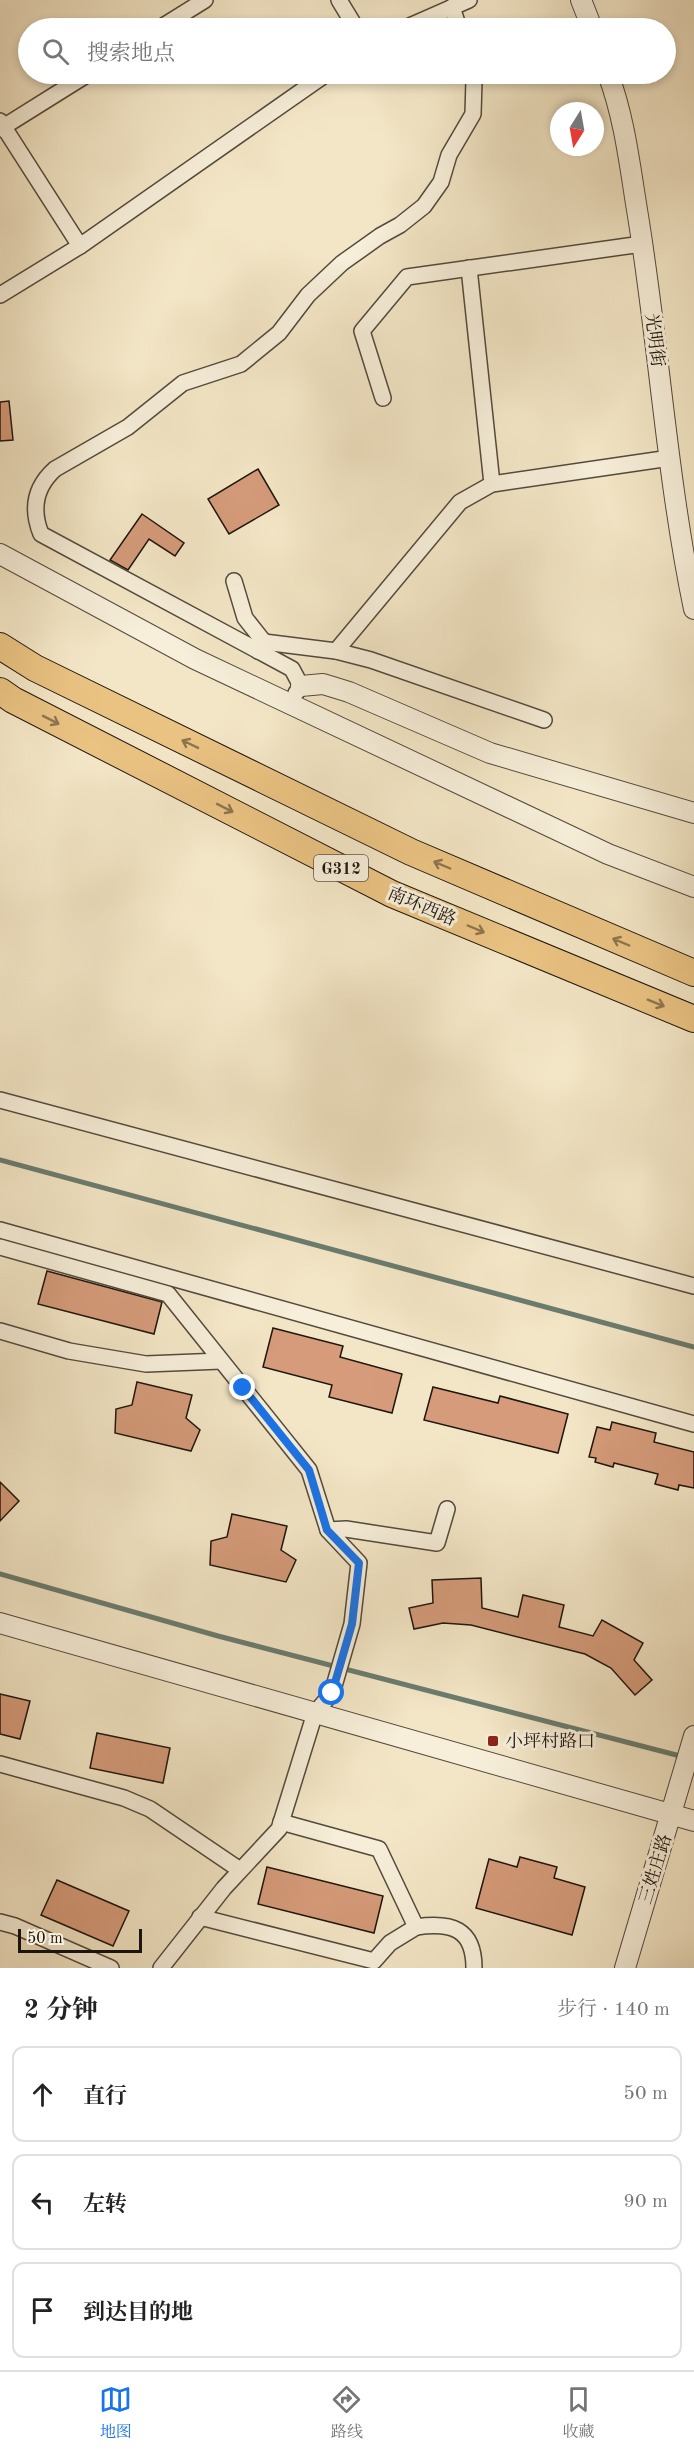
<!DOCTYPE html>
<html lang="zh">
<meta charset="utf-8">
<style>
:root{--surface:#fff;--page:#f6f6f6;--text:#222;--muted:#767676;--line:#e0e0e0;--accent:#1a73e8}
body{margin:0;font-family:"Old Standard TT","Noto Serif SC",serif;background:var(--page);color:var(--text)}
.compass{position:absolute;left:550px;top:102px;width:54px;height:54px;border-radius:50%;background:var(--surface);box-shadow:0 3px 9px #0003;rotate:191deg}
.scale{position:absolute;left:18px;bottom:15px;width:124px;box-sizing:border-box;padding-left:6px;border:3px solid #1e160e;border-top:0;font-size:16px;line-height:21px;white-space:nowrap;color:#1e160e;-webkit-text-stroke:4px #f7efda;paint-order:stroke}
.stop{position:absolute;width:18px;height:18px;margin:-14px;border:4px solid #1a73e8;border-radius:50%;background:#fff}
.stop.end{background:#1a73e8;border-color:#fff;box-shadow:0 2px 6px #0008}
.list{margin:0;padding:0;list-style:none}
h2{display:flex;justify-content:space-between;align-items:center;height:78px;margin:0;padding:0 24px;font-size:26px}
h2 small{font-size:20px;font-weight:400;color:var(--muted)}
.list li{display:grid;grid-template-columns:39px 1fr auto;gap:18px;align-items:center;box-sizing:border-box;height:96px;margin:0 12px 12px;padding:0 12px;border:2px solid var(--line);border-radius:12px}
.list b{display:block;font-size:22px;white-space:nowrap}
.list em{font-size:20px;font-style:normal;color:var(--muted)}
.icon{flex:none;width:33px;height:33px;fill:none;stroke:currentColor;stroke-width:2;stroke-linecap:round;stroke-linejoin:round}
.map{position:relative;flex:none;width:694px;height:1968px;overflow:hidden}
.search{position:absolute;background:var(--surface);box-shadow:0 3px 9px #0003;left:18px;right:18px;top:18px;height:66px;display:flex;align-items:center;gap:15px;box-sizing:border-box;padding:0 21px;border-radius:33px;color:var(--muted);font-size:22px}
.sheet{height:402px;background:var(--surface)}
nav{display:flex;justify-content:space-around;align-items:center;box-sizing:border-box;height:84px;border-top:2px solid var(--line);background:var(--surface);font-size:16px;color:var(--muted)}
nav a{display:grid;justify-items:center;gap:3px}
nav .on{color:var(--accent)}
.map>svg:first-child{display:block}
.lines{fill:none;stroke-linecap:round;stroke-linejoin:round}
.stream{stroke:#6a7c6f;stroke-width:5}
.building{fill:#d59b7a;stroke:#1e160e;stroke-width:1.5}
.minor-casing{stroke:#534a3c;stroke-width:18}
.tertiary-casing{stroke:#534a3c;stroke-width:22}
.trunk-casing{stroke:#1e160e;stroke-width:28}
.minor{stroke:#f7efda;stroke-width:15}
.tertiary{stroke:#f7efda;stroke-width:20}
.trunk{stroke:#eac383;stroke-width:26}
.oneway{stroke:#8e754e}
.route{stroke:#1a73e8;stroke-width:8}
.poi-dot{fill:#8f2418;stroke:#f7efda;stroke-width:2}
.labels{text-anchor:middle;stroke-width:6;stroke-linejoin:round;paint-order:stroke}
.shield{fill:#f7efda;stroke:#5f574b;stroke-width:1.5}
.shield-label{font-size:16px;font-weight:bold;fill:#1e160e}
.street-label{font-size:18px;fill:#1e160e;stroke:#f7efda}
.poi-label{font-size:18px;fill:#1e160e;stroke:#f7efda;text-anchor:start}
</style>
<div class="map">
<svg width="694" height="1968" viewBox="0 0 694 1968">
<rect width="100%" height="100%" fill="#f3e6c6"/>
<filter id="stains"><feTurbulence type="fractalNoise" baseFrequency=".00333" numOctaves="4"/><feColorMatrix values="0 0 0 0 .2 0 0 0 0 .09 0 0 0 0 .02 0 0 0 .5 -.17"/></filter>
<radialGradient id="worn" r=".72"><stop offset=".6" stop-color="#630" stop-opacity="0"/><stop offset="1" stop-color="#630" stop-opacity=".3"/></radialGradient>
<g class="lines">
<g class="stream">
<polyline points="0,1160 694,1347"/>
<polyline points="0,1574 218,1636 684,1757"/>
</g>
</g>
<g class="building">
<polygon points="9,401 13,440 0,441 0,402"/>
<polygon points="258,469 279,505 229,534 208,499"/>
<polygon points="142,514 184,543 175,556 149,539 128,570 110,560"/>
<polygon points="47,1271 162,1302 154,1334 38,1304"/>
<polygon points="273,1328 343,1346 340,1357 402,1374 392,1413 329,1397 332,1385 263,1367"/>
<polygon points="137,1382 192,1395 186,1418 200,1430 191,1451 115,1433 116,1409 132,1405"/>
<polygon points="433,1387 498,1403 500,1396 568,1414 558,1453 424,1420"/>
<polygon points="612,1422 656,1433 654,1442 694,1452 694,1488 679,1485 678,1490 655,1484 658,1474 614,1463 613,1467 595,1462 596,1458 589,1457 597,1427 610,1430"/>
<polygon points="0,1482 19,1501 0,1521"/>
<polygon points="232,1514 287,1526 281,1550 296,1560 286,1582 210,1565 211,1541 227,1537"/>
<polygon points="481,1578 482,1608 518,1617 523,1595 564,1605 559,1627 593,1636 602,1620 643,1643 634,1660 652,1680 635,1695 611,1668 585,1654 471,1625 443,1623 414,1629 409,1608 433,1603 432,1580"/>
<polygon points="0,1694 30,1701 20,1739 0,1734"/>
<polygon points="97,1733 170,1748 163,1783 90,1768"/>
<polygon points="520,1857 557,1867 554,1878 585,1887 572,1935 476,1908 489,1859 517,1867"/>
<polygon points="267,1867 383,1896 374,1933 258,1904"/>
<polygon points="57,1880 129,1911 113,1946 41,1915"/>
</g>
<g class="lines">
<g class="minor-casing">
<g id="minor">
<polyline points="339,0 356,28"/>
<polyline points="452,7 459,28"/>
<polyline points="160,28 205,0"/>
<polyline points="405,28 469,0"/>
<polyline points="0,121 80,246"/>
<polyline points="0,129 88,74"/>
<polyline points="469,268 492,484"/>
<polyline points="0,295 80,246 326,74"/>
<polyline points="383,398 362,331 407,277 642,244"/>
<polyline points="234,581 245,618 264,642"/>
<polyline points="258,651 264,642 336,651 371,660 544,720"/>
<polyline points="336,651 460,502 492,484 670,458"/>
<path d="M296,693L301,686L292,669L41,534C31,509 35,487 55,469L128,427L183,383L241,364L279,333L308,295L342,263L380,236L400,225L424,206L441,182L449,155L473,114L474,80L472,74"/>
<polyline points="0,1100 694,1286"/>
<polyline points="0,1230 694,1424"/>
<polyline points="0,1247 168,1294 309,1470 328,1530 359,1563 352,1624 332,1693 315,1713 279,1829 224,1888 161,1968"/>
<polyline points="0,1331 69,1351 146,1364 221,1361"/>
<polyline points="328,1530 346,1529 437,1543 447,1509"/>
<polyline points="0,1764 124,1798 150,1809 240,1870"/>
<polyline points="200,1917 374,1961 390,1943 416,1927 379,1849 281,1822"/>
<polyline points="0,1922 15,1926 111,1968"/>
<path d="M416,1927C451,1922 474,1928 474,1968"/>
</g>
</g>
<g class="tertiary-casing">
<g id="tertiary">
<polyline points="581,0 592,28"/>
<path d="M608,74C625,119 630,168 638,216C659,346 667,479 694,609"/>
<polyline points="0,554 195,659 608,854 694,887"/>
<polyline points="301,686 323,684 349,692 490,753 694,813"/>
<polyline points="0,1623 694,1821"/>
<polyline points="625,1968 694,1736"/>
</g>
</g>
<g class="trunk-casing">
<g id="trunk">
<polyline points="0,646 35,668 411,852 694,973"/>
<polyline points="0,691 13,700 392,894 694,1019"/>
</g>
</g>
<use href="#minor" class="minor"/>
<use href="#tertiary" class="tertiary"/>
<use href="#trunk" class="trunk"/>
</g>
<defs><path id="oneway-shaft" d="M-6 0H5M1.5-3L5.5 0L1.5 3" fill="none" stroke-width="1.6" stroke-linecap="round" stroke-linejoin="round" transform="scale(1.5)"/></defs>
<g class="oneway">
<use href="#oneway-shaft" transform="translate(51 720) rotate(27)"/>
<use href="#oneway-shaft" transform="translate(190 744) rotate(-154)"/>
<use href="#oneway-shaft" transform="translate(225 808) rotate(27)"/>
<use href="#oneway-shaft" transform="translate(442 865) rotate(-157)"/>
<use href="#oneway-shaft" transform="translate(476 929) rotate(23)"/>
<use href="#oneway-shaft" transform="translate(621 942) rotate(-157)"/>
<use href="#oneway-shaft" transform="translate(656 1003) rotate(22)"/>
</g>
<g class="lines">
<polyline class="route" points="243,1388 309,1470 327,1530 359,1563 352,1624 332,1693"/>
</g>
<rect class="poi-dot" x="487" y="1735" width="12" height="12" rx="3"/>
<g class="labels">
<rect class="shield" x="314" y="855" width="54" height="26" rx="4.5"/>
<g class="shield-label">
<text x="341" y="874">G312</text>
</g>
<g class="street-label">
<text transform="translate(655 340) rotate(83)" y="6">光明街</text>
<text transform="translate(422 906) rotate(23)" y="6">南环西路</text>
<text transform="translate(655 1869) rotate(-73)" y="6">三姓庄路</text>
</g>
<g class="poi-label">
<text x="505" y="1747">小坪村路口</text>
</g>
</g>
<rect width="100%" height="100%" filter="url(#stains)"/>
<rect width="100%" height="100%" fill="url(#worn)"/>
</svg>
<svg class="compass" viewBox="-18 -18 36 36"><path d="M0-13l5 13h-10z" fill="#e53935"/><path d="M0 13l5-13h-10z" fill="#767676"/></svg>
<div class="scale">50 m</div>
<div class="stop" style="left:332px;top:1693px"></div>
<div class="stop end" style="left:243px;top:1388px"></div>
<div class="search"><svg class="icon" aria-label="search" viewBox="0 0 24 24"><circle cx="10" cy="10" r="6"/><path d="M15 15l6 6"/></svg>搜索地点</div>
</div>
<section class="sheet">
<h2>2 分钟<small>步行 · 140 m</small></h2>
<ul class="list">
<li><svg class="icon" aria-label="ahead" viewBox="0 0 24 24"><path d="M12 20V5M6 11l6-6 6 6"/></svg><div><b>直行</b></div><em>50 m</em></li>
<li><svg class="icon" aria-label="left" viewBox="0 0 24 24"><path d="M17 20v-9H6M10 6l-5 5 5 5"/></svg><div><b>左转</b></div><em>90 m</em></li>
<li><svg class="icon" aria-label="arrive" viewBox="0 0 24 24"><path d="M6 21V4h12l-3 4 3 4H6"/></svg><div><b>到达目的地</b></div></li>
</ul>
</section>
<nav>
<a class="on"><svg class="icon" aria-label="map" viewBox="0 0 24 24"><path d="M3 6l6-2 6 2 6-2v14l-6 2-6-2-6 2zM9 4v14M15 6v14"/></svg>地图</a>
<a><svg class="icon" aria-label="directions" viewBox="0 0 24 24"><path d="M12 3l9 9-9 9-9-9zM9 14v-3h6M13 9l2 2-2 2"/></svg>路线</a>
<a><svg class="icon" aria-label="saved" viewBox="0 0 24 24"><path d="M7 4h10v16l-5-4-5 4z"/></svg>收藏</a>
</nav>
